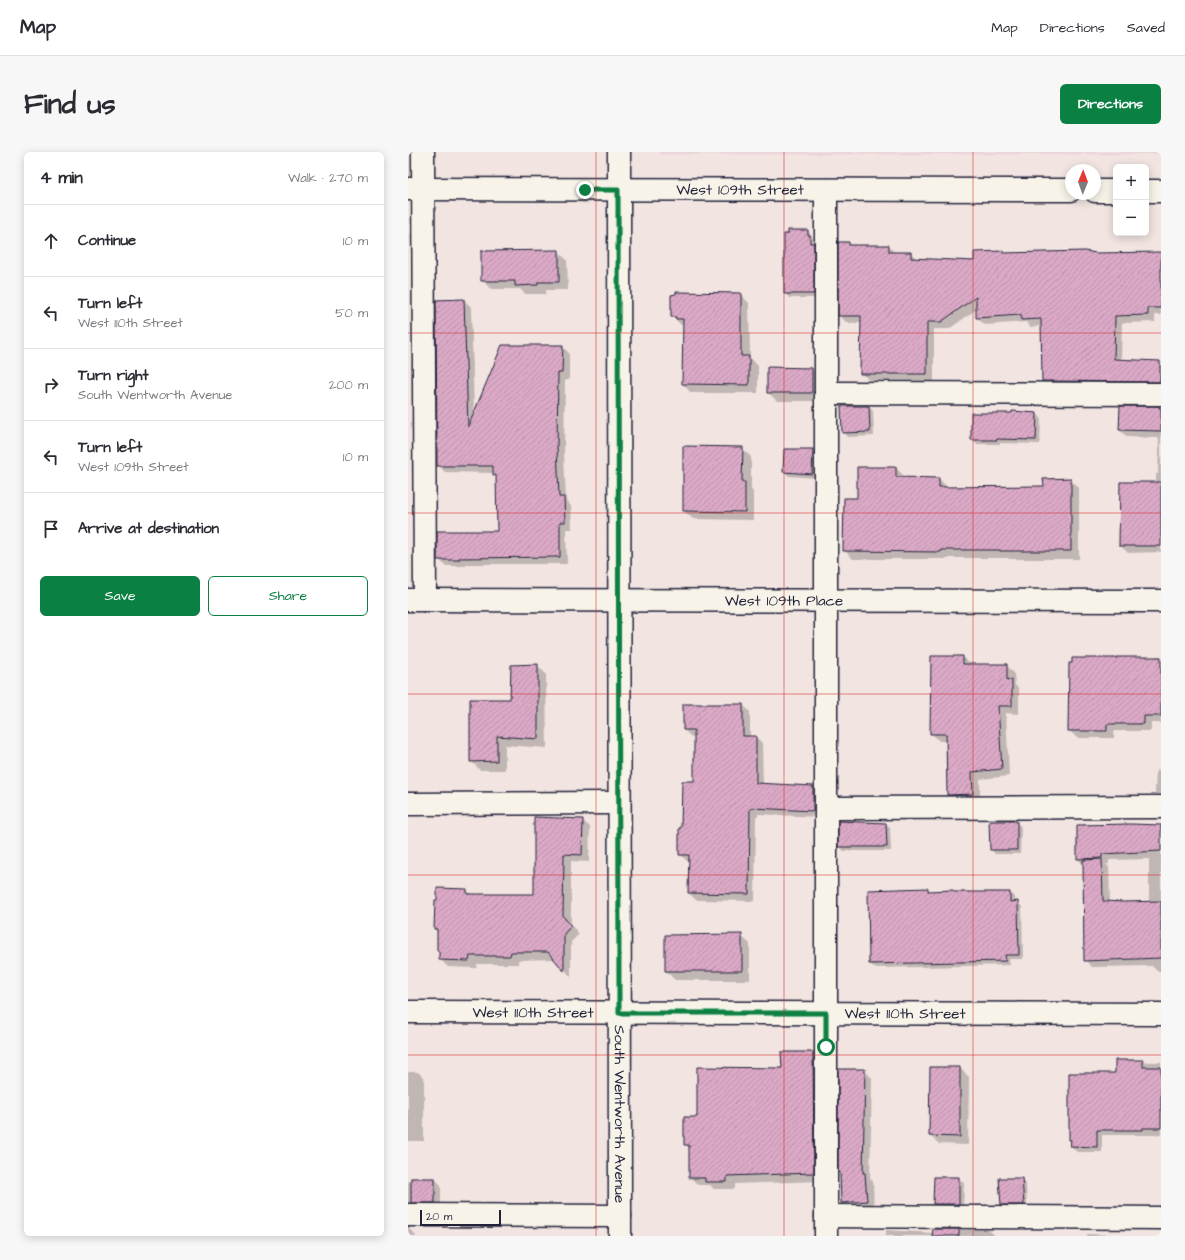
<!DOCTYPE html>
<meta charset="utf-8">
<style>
:root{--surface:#fff;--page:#f7f7f7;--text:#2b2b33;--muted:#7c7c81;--line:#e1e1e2;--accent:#0b8043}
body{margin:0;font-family:"Architects Daughter",sans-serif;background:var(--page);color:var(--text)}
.controls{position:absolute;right:12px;top:12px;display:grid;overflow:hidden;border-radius:6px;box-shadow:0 2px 10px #0003}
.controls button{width:36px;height:36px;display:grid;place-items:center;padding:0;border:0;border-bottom:1px solid var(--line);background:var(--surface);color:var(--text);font:20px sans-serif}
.compass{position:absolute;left:657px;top:12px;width:36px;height:36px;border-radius:50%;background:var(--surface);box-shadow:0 2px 10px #0003;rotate:1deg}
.scale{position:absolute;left:12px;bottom:10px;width:81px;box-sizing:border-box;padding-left:4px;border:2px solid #22223b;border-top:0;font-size:11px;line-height:14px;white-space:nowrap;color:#22223b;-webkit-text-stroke:3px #f7f3e8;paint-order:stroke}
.stop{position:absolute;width:12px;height:12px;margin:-9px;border:3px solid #0b8043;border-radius:50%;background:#fff}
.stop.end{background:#0b8043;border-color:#fff;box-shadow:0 1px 4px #0008}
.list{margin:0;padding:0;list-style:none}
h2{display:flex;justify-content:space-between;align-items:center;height:52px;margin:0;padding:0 16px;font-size:17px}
h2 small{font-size:13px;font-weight:400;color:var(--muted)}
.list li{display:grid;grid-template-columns:26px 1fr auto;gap:12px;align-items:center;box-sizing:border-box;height:72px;padding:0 16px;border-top:1px solid var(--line)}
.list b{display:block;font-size:15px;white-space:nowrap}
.list p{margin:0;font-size:13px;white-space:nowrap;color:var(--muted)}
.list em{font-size:13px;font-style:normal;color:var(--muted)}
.actions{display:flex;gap:8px;padding:12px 16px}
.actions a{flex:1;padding:9px 0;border:1px solid var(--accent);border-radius:6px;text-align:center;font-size:14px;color:var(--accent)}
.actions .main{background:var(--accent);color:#fff}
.icon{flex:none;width:22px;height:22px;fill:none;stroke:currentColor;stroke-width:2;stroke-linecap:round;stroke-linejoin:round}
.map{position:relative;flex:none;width:753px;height:1084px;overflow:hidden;border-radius:6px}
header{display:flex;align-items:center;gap:24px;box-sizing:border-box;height:56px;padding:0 20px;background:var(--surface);border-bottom:1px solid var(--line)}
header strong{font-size:19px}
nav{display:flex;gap:22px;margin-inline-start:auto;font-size:14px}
.intro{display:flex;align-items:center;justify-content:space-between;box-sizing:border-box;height:96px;padding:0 24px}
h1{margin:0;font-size:28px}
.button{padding:10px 18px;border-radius:6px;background:var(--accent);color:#fff;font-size:14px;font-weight:700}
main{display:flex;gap:24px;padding:0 24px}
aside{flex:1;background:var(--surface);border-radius:6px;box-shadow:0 2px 10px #0003}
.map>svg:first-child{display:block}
.built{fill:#ead2d9}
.shadow{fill:#0003;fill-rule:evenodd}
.building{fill:url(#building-hatch);stroke:#22223b}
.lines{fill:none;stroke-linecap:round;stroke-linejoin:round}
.minor-casing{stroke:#22223b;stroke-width:25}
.minor{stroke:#f7f3e8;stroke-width:22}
.route{stroke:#0b8043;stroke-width:5}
.grid{fill:none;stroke:#d62828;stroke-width:1;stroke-opacity:0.55}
.labels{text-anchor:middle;stroke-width:3;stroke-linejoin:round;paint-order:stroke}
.street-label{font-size:15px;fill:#22223b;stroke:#f7f3e8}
</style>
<header>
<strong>Map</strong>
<nav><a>Map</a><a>Directions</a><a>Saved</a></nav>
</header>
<div class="intro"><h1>Find us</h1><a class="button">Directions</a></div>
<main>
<aside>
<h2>4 min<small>Walk · 270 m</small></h2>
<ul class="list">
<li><svg class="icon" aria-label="ahead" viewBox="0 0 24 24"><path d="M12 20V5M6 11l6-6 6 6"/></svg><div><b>Continue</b></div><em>10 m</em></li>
<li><svg class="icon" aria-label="left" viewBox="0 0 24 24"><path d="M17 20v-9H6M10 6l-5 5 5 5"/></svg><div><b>Turn left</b><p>West 110th Street</p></div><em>50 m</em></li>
<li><svg class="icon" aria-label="right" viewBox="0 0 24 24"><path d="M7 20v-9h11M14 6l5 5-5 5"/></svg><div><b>Turn right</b><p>South Wentworth Avenue</p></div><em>200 m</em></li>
<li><svg class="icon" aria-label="left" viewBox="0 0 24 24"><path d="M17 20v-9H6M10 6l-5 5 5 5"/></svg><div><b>Turn left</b><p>West 109th Street</p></div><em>10 m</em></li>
<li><svg class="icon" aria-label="arrive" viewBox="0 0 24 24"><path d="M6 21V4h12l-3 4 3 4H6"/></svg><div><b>Arrive at destination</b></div></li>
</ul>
<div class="actions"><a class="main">Save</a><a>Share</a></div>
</aside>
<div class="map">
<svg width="753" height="1084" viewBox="0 0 753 1084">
<defs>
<pattern id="building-hatch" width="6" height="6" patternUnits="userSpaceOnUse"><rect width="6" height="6" fill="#dba9c6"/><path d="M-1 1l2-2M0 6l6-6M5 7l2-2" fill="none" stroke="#bc91ab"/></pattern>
</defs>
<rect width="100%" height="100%" fill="#f1e4e1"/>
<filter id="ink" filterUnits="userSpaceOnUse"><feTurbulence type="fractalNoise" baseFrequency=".025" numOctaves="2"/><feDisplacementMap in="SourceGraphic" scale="8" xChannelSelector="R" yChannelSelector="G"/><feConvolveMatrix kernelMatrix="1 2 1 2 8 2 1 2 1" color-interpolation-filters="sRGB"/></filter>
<g filter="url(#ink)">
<rect class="built" x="252" y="0" width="501" height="2"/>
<g class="shadow">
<polygon points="399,79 404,83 406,92 409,96 409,146 381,146 377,141"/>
<polygon points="441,91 444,94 481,94 487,101 503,101 509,107 567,110 595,100 597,102 753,102 753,163 747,163 747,170 714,171 713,208 753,210 753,236 643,236 635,229 634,174 622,175 618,170 577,173 569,166 569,157 541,177 526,177 526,229 461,228 453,221 454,171 439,171 432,164"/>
<polygon points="150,99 159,108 160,138 138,138 138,142 117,142 112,137 83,137 74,128"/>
<polygon points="332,142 341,151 342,206 350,214 350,241 283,241 275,232 276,173 273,173 264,164"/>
<polygon points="56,148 63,155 66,262 154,194 161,201 161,228 157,228 156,302 158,348 163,354 164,377 158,377 159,412 58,412 58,414 38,414 30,407 90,380 89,326 86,323 86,321 37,320 30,313"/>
<polygon points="404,217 413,225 413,249 369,249 360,240"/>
<polygon points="461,255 465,259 466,284 439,285 435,280"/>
<polygon points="713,255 753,255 753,400 720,401 712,393 748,331 748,322 750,322 751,286 719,285 712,278"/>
<polygon points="564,262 629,262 633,266 632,292 592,291 592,292 568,292 564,288"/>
<polygon points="334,296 343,305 343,337 345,340 345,368 285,367 276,359"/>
<polygon points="404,298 409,303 408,326 381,324 376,320"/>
<polygon points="488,316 496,324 496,326 531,327 539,335 637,335 662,327 671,336 671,407 601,407 600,406 541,406 541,407 445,407 436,398 450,347"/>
<polygon points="748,504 753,504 753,571 743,571 743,579 706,579 706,586 669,586 661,578 748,506"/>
<polygon points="555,505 563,513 598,513 606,521 607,533 611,537 611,562 598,561 601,624 572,627 572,649 548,650 540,642 539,589 531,589 523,581"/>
<polygon points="129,513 138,522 139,596 97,593 97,618 72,618 63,609 103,548"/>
<polygon points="276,553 335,553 342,560 342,585 348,585 354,591 355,633 405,635 412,642 411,665 350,662 350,664 348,664 347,749 288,748 281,741 282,709 279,709 272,702 274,677 287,630 287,585 283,585 276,578"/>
<polygon points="748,618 753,619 753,646 747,641"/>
<polygon points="174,668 182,675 181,710 163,709 163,773 171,782 163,790 163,825 148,807 110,808 110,812 69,812 69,816 40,815 32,807 32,801 30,799 30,780 27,777 59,738 64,743 127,743"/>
<polygon points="608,670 613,675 612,702 587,702 583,697"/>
<polygon points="478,672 482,676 483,699 436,699 432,695"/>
<path d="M670,674L753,675V819H749L744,814L684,815L677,808L676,713L670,707ZM741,707V750H702L701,715L698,712H701V708Z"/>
<polygon points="520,737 522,740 547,741 602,741 606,745 606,750 610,750 614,755 615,807 601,807 602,813 467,816 462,812"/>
<polygon points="333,784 342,792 342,828 267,828 258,819"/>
<polygon points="405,901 413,909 413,1029 327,1032 327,1037 306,1037 302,1033 290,1033 282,1025 282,997 277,992 290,966 375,917"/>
<polygon points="708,909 753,910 753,983 694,983 694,1000 669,1000 663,994 663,990 662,988 708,922"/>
<polygon points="552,916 561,925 560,993 531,992 522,984"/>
<polygon points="456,918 464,926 462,1027 465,1029 466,1057 442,1058 434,1050 433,1021 432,1020"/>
<polygon points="0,920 10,920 16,926 16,989 0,989"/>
<polygon points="527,1026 551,1027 556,1031 555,1056 530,1056 526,1052"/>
<polygon points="27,1027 33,1033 33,1056 0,1058 0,1029"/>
<polygon points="614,1027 618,1032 619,1057 598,1056 594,1052"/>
<polygon points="0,1076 8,1083 8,1084 0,1084"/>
<polygon points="478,1078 526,1081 526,1078 581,1078 587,1084 478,1084"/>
<polygon points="679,1082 706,1083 707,1084 679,1084"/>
</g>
<g class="building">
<polygon points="380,78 400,78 400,83 402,83 402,91 406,91 406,142 376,142 376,82 380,82"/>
<polygon points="430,90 441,90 441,93 481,93 481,100 503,100 503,106 566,109 566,100 595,99 595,101 677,99 688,101 753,100 753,156 740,156 740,163 707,164 706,207 752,209 752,230 634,229 633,167 613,168 613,163 568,166 568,145 533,170 519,170 519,222 452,222 453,164 430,164"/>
<polygon points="151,98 151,130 130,130 130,133 107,134 107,129 73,129 73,99"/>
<polygon points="268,140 333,141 333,204 341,204 341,233 274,232 275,167 268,167 268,165 263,165 263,143 268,142"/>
<polygon points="56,147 60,275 94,193 155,193 154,221 150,221 149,294 151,345 156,345 157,370 152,370 152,405 51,406 51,408 29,408 29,379 89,379 88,323 85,323 85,314 29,314 28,148"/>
<polygon points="359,215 404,216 404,241 359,241"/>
<polygon points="433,254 461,254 462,280 434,281"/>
<polygon points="712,254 751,254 751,256 753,256 753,279 711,278"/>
<polygon points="604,259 629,261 628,288 589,287 589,288 563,288 563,261 604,261"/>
<polygon points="275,294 335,295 334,330 337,330 337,360 275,359"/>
<polygon points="376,297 405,297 404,322 375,320"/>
<polygon points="449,315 488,315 488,325 531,326 531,335 636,334 635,327 663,326 663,399 592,399 592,398 533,398 533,400 435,399 436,346 449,346"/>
<polygon points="712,330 753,330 753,394 711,394"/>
<polygon points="523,504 555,504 555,512 599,512 599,528 604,528 604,554 590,554 594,617 564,620 565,642 539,643 538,582 522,582"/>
<polygon points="709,505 753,505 753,564 736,564 736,572 699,572 699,579 660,579 661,511 664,511 664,506 709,506"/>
<polygon points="130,512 130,587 89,584 89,609 62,610 62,547 102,547 103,513"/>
<polygon points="275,552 335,552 335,584 348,584 348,631 405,634 405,659 344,656 344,657 342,657 341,742 280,741 281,703 271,703 271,676 273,676 274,629 286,629 286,578 275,578"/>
<polygon points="126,665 175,667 174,703 156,702 155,764 163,774 156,782 156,819 140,800 103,800 102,804 62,804 61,809 31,808 31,799 29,799 29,777 26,777 27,748 29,748 29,736 59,737 59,742 126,742"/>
<polygon points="430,669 478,671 479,695 430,695"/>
<polygon points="581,669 609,669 609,698 582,698"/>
<polygon points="723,672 753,673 753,699 694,702 694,706 669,707 669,673"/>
<polygon points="694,707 695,749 716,750 753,749 753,806 676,809 675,708"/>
<polygon points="520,736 520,739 545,738 546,740 602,740 602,750 610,749 611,803 597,803 598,809 461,812 460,738"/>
<polygon points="334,782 334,819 257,819 257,783"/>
<polygon points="373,900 405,900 406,1021 319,1024 319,1030 297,1030 297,1026 281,1026 281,993 276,993 276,965 289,965 289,915 374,916"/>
<polygon points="707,908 735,908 735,915 753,915 753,976 735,976 735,978 689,978 689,995 662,994 663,988 661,988 661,921 707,921"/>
<polygon points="522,915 552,915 552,985 521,984"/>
<polygon points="430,917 457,917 455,1021 457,1021 459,1049 433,1051 432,1020 430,1020"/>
<polygon points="526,1025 551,1025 551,1052 525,1052"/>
<rect x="3" y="1026" width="24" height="25"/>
<polygon points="591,1026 614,1026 616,1053 593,1053"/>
<polygon points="525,1077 551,1077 551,1084 524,1084"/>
</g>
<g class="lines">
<g class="minor-casing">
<g id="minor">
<polyline points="15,0 17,448"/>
<path id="s1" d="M211,0L212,1084"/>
<path id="s2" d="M0,37L663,38"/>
<polyline points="687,39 708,39"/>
<polyline points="738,39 753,39"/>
<polyline points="418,241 753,242"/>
<path id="s3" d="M0,448L753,449"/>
<polyline points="0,652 211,651"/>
<polyline points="418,656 753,655"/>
<path id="s4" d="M0,860L753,862"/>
<polyline points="0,1063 212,1064"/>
<polyline points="418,1064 753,1066"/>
<polyline points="418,1084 418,38"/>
</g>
</g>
<use href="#minor" class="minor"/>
</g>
</g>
<g class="lines" filter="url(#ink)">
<polyline class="route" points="177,38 210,38 211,861 418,861 418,895"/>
</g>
<path class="grid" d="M188,0V1084M376,0V1084M565,0V1084M0,181H753M0,361H753M0,542H753M0,723H753M0,903H753"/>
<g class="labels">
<g class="street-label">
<text dy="5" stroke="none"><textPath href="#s2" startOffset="332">West 109th Street</textPath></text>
<text dy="5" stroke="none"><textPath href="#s3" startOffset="376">West 109th Place</textPath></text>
<text dy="5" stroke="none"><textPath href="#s4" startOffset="125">West 110th Street</textPath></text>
<text dy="5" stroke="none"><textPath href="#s4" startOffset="497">West 110th Street</textPath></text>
<text dy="5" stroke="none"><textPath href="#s1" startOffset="962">South Wentworth Avenue</textPath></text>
</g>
</g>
</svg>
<div class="controls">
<button>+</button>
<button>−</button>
</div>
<svg class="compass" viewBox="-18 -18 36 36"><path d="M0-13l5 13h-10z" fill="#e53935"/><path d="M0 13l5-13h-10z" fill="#7c7c81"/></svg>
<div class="scale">20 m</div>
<div class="stop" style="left:418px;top:895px"></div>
<div class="stop end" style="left:177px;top:38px"></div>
</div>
</main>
